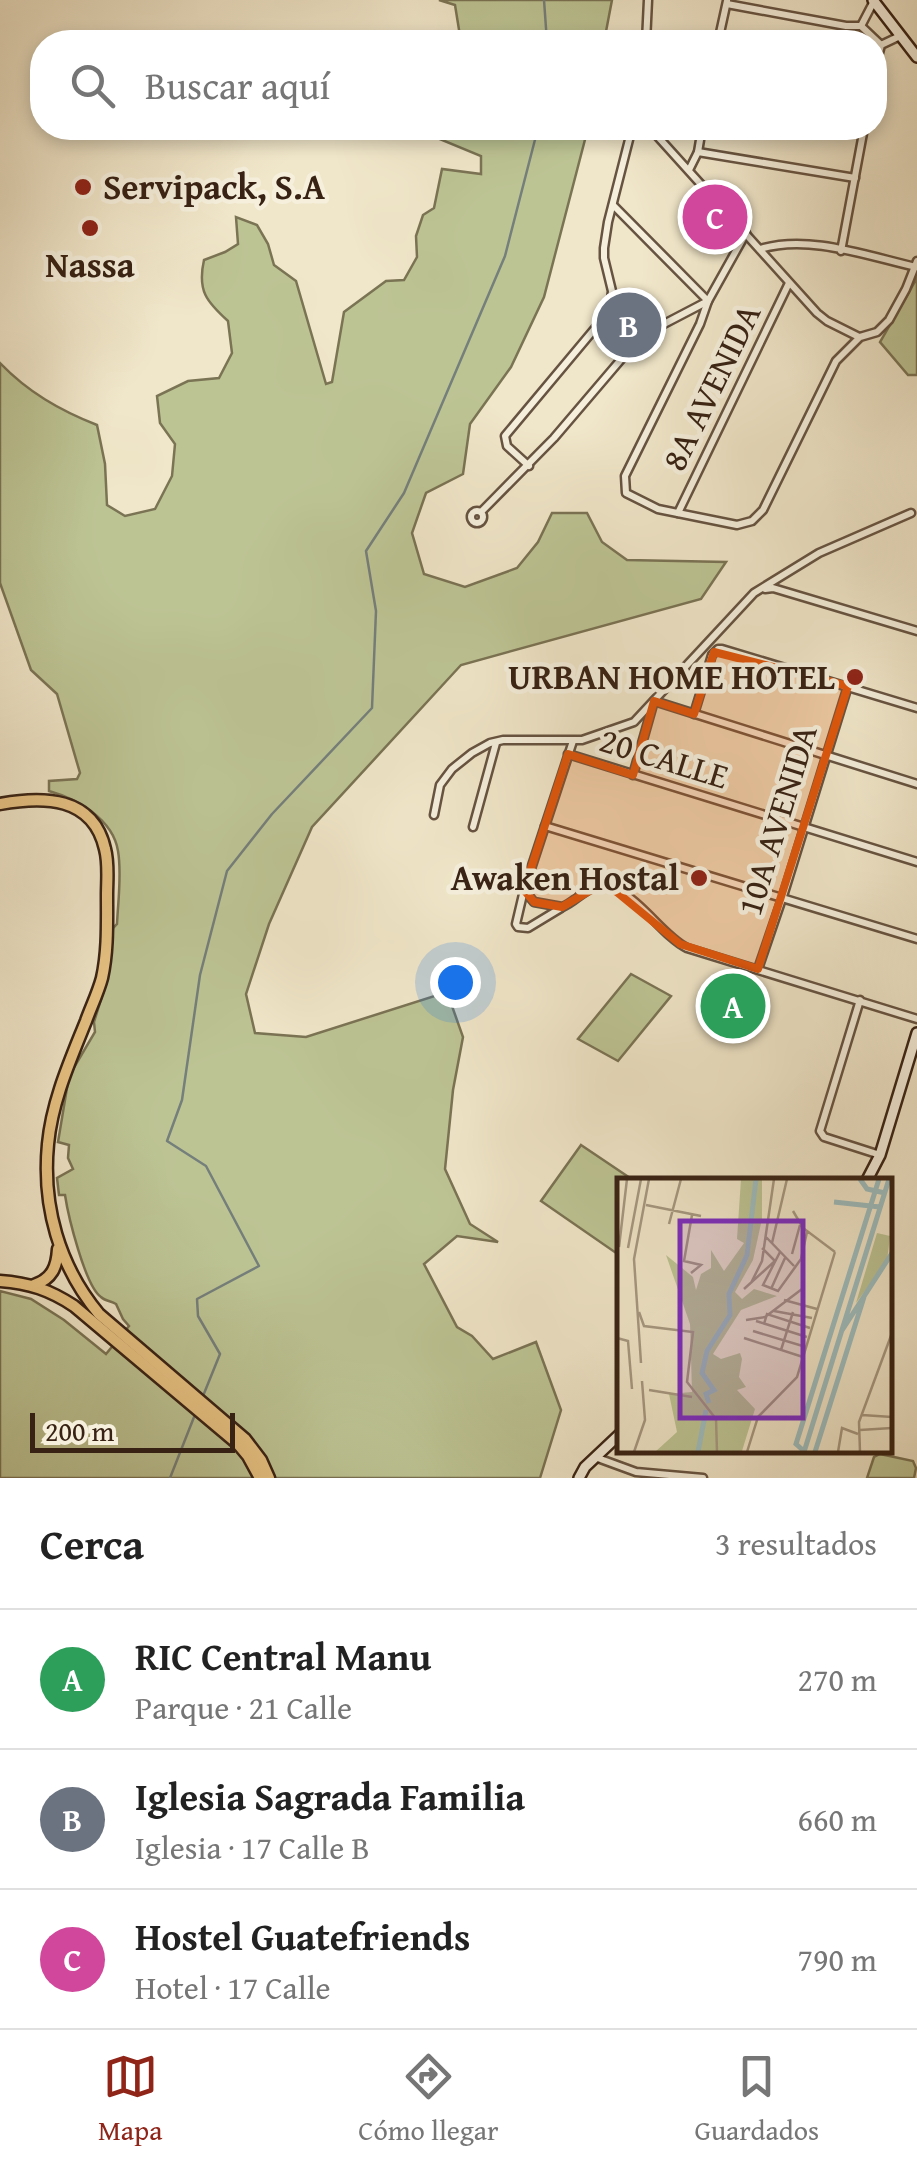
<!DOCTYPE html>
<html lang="es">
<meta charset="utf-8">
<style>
:root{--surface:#fff;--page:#f2f2f2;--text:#222;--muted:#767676;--line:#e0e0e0;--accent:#8f2418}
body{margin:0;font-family:"Gentium Book Plus",serif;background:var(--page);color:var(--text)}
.scale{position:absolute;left:30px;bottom:25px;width:205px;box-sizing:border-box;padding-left:10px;border:5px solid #382214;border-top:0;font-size:28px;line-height:35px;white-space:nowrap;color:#382214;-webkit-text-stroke:8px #f5efdc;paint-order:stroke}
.you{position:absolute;left:455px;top:982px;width:35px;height:35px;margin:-25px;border:8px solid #fff;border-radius:50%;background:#1a73e8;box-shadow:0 0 0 15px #1a73e833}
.badge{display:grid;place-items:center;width:65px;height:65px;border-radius:50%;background:var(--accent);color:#fff;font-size:32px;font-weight:700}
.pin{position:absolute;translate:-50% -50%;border:5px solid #fff;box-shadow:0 2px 10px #0006}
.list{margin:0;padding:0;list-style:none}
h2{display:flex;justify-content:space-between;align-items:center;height:130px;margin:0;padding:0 40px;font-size:42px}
h2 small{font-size:32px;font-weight:400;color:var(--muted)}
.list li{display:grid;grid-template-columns:65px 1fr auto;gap:30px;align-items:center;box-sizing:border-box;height:140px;padding:0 40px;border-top:2px solid var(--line)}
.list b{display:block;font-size:38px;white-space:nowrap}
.list p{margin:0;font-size:32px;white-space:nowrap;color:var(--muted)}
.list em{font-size:32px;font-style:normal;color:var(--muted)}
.icon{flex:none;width:55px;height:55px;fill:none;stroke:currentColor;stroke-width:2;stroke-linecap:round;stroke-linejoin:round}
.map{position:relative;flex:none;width:917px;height:1478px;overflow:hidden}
.search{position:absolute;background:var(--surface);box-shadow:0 5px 15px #0003;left:30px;right:30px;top:30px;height:110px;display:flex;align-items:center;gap:25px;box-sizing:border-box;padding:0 35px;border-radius:40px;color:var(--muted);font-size:38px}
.sheet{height:550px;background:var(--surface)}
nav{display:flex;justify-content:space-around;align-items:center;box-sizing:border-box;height:140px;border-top:2px solid var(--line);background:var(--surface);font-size:28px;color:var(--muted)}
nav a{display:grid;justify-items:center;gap:5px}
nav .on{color:var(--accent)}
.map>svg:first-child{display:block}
.green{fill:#bdc494;stroke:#7a7354;stroke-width:2.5}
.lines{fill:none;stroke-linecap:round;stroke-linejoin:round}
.stream{stroke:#757f7b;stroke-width:2.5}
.minor-casing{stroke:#665341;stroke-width:11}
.secondary-casing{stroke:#382214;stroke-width:14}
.trunk-casing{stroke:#382214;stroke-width:15}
.minor{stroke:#f5efdc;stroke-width:6}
.secondary{stroke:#f5efdc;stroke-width:9}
.trunk{stroke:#e8c384;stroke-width:10}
.marked{fill:#df560c;fill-opacity:0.2;stroke:#df560c;stroke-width:8;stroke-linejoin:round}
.poi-dot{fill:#8f2418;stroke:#f5efdc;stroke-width:4}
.labels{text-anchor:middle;stroke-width:9;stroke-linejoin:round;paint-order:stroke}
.poi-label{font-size:35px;font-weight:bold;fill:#382214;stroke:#f5efdc;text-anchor:end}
.street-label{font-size:35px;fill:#382214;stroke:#f5efdc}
.inset-river{fill:none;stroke:#9dbdbf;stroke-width:5}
.inset-road{fill:none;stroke:#a69881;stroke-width:2.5}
.view{fill:#7b2cbf;fill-opacity:0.15;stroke:#7b2cbf;stroke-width:5}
.inset-edge{fill:none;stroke:#382214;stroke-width:5}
</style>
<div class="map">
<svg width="917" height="1478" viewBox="0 0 917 1478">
<rect width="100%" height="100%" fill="#f0e6c9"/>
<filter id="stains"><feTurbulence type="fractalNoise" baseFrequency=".002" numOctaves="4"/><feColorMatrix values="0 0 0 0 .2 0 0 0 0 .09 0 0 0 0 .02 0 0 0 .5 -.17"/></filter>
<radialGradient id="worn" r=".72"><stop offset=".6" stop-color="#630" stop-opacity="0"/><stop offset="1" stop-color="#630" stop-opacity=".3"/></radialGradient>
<g class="green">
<polygon points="439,0 612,0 604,42 461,42 455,5"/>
<path d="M432,128H588L544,297L511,367L470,424L463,474L426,493L412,533L424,574L465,587L517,568L538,542L552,513H587L602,542L627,560L726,562L701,599L461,665L312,827L269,924L246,994L255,1033L306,1037L447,992L463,1037L453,1090L445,1169L470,1224L498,1242L457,1236L424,1264L457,1327L472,1336L493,1359L536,1342L561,1410L540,1478H0V1291L31,1299L64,1320L106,1354L129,1326L123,1319L116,1304C111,1301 105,1301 101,1297C85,1286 68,1215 65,1195H59L57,1178L73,1169L68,1158L69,1145L58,1142L69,1076L95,1032L94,1022L108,977L113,928L117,924C118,901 122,874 118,851C113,819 77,799 49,791V781L77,779L80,773L57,694L31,670L0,583V363C28,392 59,410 97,425L105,464L107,505L125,516L155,509L172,476L175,444L160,423L157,396L188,381L219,378L232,353L228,321C207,302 197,291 204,260L225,252L238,244L236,217L257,225L268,244L274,265L296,281L326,384L332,382L344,312L386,281L404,280L417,257L416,236L423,215L434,208L442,169L481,174V156L430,135Z"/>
<polygon points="917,278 917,375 908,375 880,342"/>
<polygon points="631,974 671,996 618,1061 578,1039"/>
<polygon points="581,1145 633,1180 620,1180 619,1255 541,1201"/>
<polygon points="880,1454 913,1461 916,1468 914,1478 867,1478 874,1457"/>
</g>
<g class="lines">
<g class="stream">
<polyline points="544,0 547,42"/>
<polyline points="203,1396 220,1354 198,1316 197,1299 259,1266 206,1166 167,1141 182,1100 200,975 227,871 272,814 372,708 376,611 366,551 404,493 505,256 538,128"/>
<polyline points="170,1478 196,1412"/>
</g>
<g class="minor-casing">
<g id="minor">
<polyline points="727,4 846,26 861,26"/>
<polyline points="861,26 874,1"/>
<polyline points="861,26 881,45"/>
<polyline points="646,42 648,0"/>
<polyline points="718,42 727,1"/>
<polyline points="874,72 881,45 900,36"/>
<polyline points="650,128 817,313 827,321 859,337"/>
<polyline points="698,152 855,178"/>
<polyline points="689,170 698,152 702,128"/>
<polyline points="746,233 708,301 700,324 625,476 626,493 658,509 737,525 752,521 763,510 836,361 860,337 877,332 889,320 906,289 917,261"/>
<path d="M760,249C809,234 867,256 916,267"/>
<polyline points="841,251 864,128"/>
<polyline points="601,320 631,346"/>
<polyline points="597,326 626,351"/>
<polyline points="529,466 507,446 505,436 597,326 611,300 612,291 604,258 604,248 608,222 632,128"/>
<circle cx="477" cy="517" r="6"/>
<polyline points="481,512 554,438 641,336 708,301 613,205"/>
<polyline points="678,513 789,283"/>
<polyline points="765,589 773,588 917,631"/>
<polyline points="694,714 712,655 718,649 722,649 917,708"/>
<polyline points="568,754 917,862"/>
<polyline points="633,775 654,701 917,784"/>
<polyline points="434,815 440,785 452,769 472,753 490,743 503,740 582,740 634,722 754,593 819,553 911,513"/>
<polyline points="545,826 917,939"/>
<polyline points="473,827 496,743"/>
<polyline points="478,877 524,890"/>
<path d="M524,890L534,902L562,907C574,903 584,889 596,887C631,881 658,934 687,948L917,1019"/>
<polyline points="561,908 528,928 518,927 516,924 524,890 573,741"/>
<polyline points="758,969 784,893 848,686"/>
<polyline points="860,1000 820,1131 824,1137 880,1155"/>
<polyline points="595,1457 636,1472 703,1478"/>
</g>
</g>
<g class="secondary-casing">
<g id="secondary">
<polyline points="873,0 917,57"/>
<polyline points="867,1180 880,1155 917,1033"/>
<polyline points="579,1478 585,1467 620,1434"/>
</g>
</g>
<g class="trunk-casing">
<g id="trunk">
<path d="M0,804C43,796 93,796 105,849C109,864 107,880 107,895C107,923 108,951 102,978C98,993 91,1007 86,1021C70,1061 52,1101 48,1144C42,1206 59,1266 99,1314L245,1439L261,1460L269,1478"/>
<path d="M0,1281C29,1283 50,1290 74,1306L238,1444L248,1456L260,1478"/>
<path d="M34,1285C52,1279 57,1267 58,1249"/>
</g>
</g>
<use href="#minor" class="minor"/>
<use href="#secondary" class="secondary"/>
<use href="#trunk" class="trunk"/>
</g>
<path class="marked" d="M714,652L848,686L758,969L680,944L613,889L596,887L562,907L534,902L524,890L568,754L633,775L654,701L694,714Z"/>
<g class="poi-dot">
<circle cx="83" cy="187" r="10"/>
<circle cx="90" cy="228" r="10"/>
<circle cx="855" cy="677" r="10"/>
<circle cx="699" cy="878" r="10"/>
</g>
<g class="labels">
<g class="poi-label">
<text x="103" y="199" text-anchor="start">Servipack, S.A</text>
<text x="90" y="277" text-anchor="middle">Nassa</text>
<text x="835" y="689">URBAN HOME HOTEL</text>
<text x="679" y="890">Awaken Hostal</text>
</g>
<g class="street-label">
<text transform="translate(711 387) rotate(-64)" y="12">8A AVENIDA</text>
<text transform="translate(664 758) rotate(17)" y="12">20 CALLE</text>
<text transform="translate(777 820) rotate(-73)" y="12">10A AVENIDA</text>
</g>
</g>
<g transform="translate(617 1178)">
<rect width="275" height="275" fill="#f0e6c9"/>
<path d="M124,1H145V41L136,82L118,114L125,121L137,111L160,118L124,132L96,176L104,181L123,175L125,181L122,199L129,209L120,212L138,231L125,273L38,274L60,254L52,216L75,214L73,146L49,77L76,99L79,112L84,96L94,90V72L107,93L127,65L120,61ZM260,55L273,58L270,83L239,125Z" fill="#bdc494"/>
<path class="inset-river" d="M243,1L250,11L268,15M217,24L263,29M224,154L275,75M92,225L89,216L97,212L85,195L90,173L113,137L112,116L130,77L139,1M81,274L89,232M187,274L272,1M188,274L179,266L262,1M198,274L247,119"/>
<path class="inset-road" d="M29,27L84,38M176,33L186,50L218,74M52,46L64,1M148,58L177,88M155,65L170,1M2,69L10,1M11,70L24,1M163,74L146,107L161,113L184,81L190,54M175,76L183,47M74,95L84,87L67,83L75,37M134,105L145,83L157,1M127,111L158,83L145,70M154,111L168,80M167,122L200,131M157,133L195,140M22,134L27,148L76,154L70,204L99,241L100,274M129,142L148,139L185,111M139,143L190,159M147,146L150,136L193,150M136,153L189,169M0,160L11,163L15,211M127,160L186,179M164,172L176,134M24,185L17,81L32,1M32,212L75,219M245,237L275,239M243,252L275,250M17,274L28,242L25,203M130,274L141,239L180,199L218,74M221,274L225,250L241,256M243,274L242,244L275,155"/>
<path class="view" d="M63,43H186V240H63Z"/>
<rect width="275" height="275" class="inset-edge"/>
</g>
<rect width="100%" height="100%" filter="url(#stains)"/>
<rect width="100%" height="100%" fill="url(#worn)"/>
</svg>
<div class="scale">200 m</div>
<div class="you"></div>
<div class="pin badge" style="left:733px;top:1006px;background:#2e9e5b">A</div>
<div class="pin badge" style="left:629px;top:325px;background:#6b7280">B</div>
<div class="pin badge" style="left:715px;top:217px;background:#d1479c">C</div>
<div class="search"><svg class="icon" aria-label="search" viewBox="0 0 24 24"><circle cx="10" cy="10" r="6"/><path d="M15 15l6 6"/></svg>Buscar aquí</div>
</div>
<section class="sheet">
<h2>Cerca<small>3 resultados</small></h2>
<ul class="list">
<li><span class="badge" style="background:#2e9e5b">A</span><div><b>RIC Central Manu</b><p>Parque · 21 Calle</p></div><em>270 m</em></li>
<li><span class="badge" style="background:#6b7280">B</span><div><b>Iglesia Sagrada Familia</b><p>Iglesia · 17 Calle B</p></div><em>660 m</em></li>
<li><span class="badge" style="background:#d1479c">C</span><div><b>Hostel Guatefriends</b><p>Hotel · 17 Calle</p></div><em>790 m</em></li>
</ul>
</section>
<nav>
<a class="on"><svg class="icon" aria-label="map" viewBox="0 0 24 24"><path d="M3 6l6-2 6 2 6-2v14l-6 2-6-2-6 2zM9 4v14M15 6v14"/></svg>Mapa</a>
<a><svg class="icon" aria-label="directions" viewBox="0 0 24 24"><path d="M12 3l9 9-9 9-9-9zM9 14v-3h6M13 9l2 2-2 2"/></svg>Cómo llegar</a>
<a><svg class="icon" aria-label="saved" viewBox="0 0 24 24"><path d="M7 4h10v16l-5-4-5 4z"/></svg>Guardados</a>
</nav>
